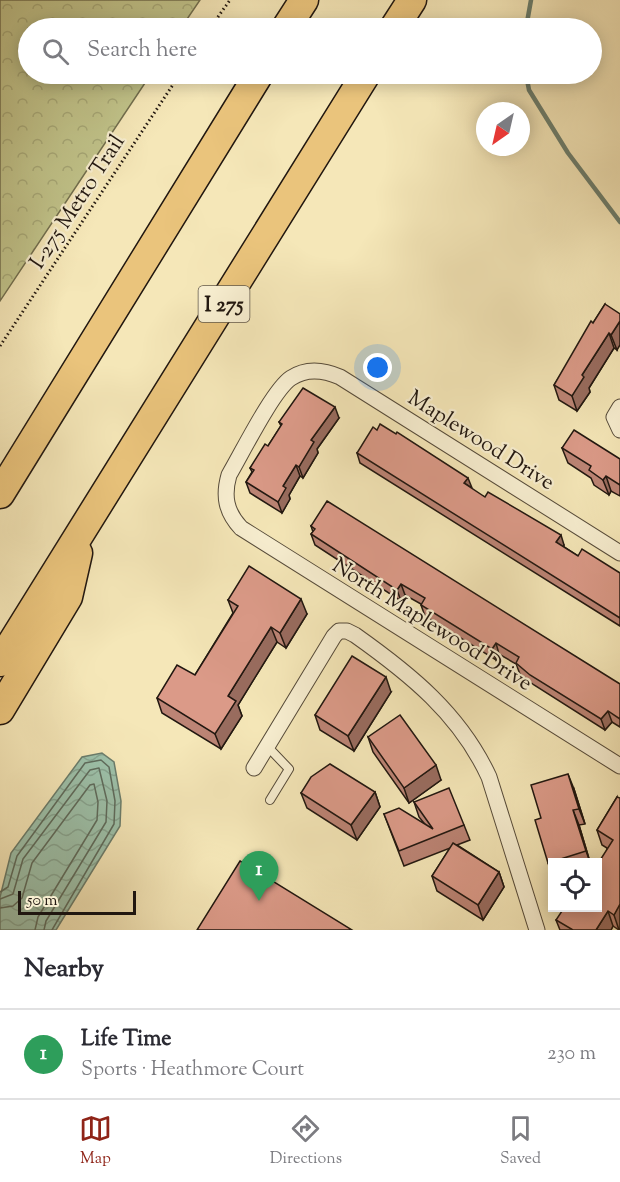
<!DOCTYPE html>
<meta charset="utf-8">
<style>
:root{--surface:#fff;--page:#f7f7f7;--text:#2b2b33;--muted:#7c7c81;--line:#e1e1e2;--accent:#8f2418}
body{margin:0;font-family:"Sorts Mill Goudy",serif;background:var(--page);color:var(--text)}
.controls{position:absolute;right:18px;bottom:18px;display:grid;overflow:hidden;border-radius:0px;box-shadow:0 3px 15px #0003}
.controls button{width:54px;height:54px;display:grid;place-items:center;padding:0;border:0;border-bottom:2px solid var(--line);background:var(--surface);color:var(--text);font:30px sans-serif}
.compass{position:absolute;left:476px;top:102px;width:54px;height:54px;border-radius:50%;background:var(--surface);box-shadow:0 3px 15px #0003;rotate:214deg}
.scale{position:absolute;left:18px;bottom:15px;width:118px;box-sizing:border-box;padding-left:6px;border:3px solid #211710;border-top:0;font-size:16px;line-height:21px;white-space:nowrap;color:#211710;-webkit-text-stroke:4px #f8efd1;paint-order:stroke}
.you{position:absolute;left:378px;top:368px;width:21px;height:21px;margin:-15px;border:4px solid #fff;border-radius:50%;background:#1a73e8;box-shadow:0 0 0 9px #1a73e833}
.badge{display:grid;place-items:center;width:39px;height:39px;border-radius:50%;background:var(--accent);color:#fff;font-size:20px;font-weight:700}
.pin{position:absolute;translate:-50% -50px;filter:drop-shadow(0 2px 3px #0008)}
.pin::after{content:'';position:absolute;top:32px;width:21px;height:18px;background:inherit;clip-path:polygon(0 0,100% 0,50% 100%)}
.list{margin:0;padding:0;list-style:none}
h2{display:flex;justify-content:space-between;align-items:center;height:78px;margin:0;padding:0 24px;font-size:26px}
h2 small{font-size:20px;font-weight:400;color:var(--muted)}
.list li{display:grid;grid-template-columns:39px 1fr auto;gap:18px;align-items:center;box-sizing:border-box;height:90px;padding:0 24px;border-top:2px solid var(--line)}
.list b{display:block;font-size:22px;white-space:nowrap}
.list p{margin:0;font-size:20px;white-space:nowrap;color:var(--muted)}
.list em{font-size:20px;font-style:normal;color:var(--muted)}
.icon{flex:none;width:33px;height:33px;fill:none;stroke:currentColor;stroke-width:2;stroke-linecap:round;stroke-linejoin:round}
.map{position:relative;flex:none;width:620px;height:930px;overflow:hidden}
.search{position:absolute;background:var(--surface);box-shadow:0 3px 15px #0003;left:18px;right:18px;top:18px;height:66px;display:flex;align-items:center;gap:15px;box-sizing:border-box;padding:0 21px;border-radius:33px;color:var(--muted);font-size:22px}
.sheet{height:168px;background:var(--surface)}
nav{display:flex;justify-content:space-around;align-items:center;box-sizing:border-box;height:84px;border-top:2px solid var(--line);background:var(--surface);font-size:16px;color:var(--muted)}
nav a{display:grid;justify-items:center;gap:3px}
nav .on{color:var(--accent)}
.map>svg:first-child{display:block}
.forest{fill:url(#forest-crowns);stroke:#716e4e;stroke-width:1.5}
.water{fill:url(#water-waves);stroke:#6b7d6c;stroke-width:1.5}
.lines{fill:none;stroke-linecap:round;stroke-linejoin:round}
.shore{stroke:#5f6c5d;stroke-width:1.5}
.stream{stroke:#6b7d6c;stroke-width:4.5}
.service-casing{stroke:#564b3a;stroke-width:10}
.minor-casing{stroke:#564b3a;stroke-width:17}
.motorway-casing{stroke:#211710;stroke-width:31}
.path{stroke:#211710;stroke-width:3;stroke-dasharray:1.5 3;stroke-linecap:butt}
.service{stroke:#f8efd1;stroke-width:8}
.minor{stroke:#f8efd1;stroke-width:15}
.motorway{stroke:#eac47c;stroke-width:28}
.wall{fill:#bc8475;stroke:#211710;stroke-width:1.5}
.shaded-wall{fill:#996c5f;stroke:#211710;stroke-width:1.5}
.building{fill:#db9a88;stroke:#211710;stroke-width:1.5}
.labels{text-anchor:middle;stroke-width:4.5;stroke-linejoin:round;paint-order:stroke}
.shield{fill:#f8efd1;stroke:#62584a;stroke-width:1.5}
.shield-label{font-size:21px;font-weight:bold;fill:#211710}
.street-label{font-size:22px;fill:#211710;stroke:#f8efd1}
</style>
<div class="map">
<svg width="620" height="930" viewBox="0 0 620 930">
<defs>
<pattern id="forest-crowns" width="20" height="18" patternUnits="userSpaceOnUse" patternTransform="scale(1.5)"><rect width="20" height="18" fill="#c1c48b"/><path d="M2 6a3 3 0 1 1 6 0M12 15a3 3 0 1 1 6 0" fill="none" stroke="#a6a877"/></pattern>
<pattern id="water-waves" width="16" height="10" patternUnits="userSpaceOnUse" patternTransform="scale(1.5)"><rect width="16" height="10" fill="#9dc1aa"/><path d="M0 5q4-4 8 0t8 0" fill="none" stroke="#87a591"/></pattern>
</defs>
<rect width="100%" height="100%" fill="#f5e7b8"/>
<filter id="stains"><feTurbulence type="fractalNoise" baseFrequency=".00333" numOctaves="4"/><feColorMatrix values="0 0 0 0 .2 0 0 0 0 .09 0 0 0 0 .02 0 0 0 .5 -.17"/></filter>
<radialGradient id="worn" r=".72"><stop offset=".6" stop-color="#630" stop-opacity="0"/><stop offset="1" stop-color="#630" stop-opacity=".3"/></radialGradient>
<polygon class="forest" points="0,0 200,0 181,28 28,28 28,74 151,74 0,301"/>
<polygon class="water" points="102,753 114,762 121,801 120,826 56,930 0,930 0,897 11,853 82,757"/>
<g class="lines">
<g class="shore">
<polyline points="0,892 8,887 17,856 85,763 101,760 109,767 115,801 114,824 52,930"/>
<polyline points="0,899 13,894 23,859 90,770 99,768 107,801 106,822 46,921 44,930"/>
<polyline points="0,908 13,906 22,898 32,863 90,785 94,784 98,802 97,820 38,917 35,930"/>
</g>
<g class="stream">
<polyline points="526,28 531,0"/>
<polyline points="526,74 529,90 568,153 620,222"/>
</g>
<g class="service-casing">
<polyline id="service" points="267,746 289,769 270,800"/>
</g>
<g class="minor-casing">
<g id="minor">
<polyline points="620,407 614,417 620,430"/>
<path d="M620,553L340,377C324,370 306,368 291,378C273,390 242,453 229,475C223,496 226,512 241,528L620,766"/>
<path d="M254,768L334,636L339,631H347L355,635C410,674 460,714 489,777L537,930"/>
</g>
</g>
<g class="motorway-casing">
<g id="motorway">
<polyline points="286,28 304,0"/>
<polyline points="394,28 412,0"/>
<polyline points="0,494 259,74"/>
<polyline points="0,662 366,74"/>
<polyline points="0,710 68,597 78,553"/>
</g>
</g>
<g class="path">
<polyline points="210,28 230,0"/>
<polyline points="0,346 180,74"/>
</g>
<use href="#service" class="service"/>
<use href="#minor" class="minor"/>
<use href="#motorway" class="motorway"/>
</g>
<g class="wall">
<polygon points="605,304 617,350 614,348 589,388 590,392 577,411 559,400 554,385"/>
<polygon points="339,418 317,449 318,453 303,478 300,476 289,495 290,499 282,513 250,493 246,482 252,472 250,468 268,446 281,426 279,422"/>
<polygon points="562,448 620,459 620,496 611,491 609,495 594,485 591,478 568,463"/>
<polygon points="357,453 485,497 564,545 564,547 578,556 620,573 620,626 360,463"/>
<polygon points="311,526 620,684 620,727 612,722 605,730 534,685 520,674 516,664 499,654 496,660 425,616 421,605 421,604 405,595 401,601 315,545 311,534 313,532"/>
<polygon points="228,600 307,614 286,648 277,642 238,705 242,716 221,749 162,713 157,698 195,675 233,613"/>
<polygon points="391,692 354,751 320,730 315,715"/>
<polygon points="368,737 441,780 409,803 373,752"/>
<polygon points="574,789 585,824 579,825 590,862 552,862 552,876 548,863"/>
<polygon points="375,792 380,807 357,840 307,808 301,793"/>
<polygon points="617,797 619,930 613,926 611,930 560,930 556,920 597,908 607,848 602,845 597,830"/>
<polygon points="414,802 464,825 470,840 457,845 499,872 504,887 483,920 437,891 432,876 450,848 404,866 384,814 424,823 419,817"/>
</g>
<g class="shaded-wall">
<polygon points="620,321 620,345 617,350 611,335"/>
<polygon points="609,333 614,348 589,388 590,392 577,411 572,396 582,375"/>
<polygon points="335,407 339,418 317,449 318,453 303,478 299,467 311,440"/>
<polygon points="296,465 300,476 289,495 290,499 282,513 278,502 283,486"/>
<polygon points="606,476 611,491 609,495 603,480"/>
<polygon points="468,478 472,488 464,483"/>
<polygon points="561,535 564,545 560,552 556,542"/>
<polygon points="401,584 405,595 401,601 397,590"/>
<polygon points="301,599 307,614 286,648 280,633"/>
<polygon points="271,627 277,642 238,705 242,716 221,749 215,734 228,696"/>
<polygon points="496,643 499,654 496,660 492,649"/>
<polygon points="386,677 391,692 354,751 348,736"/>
<polygon points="608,711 612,722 605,730 601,719"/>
<polygon points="436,765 441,780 409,803 404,788"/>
<polygon points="568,774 574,789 585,824 579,809"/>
<polygon points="375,792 380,807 357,840 351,825"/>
<polygon points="573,810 579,825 590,862 586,851"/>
<polygon points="499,872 504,887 483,920 478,905"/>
<polygon points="620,904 620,928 619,930 614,915"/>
<polygon points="608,911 613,926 611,930 596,930"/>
</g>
<g class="building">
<polygon points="605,304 620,314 620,321 611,335 609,333 582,375 584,377 572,396 554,385 591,321 593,323"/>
<polygon points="303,388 335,407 311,440 314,442 299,467 296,465 283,486 286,488 278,502 246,482 254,470 250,468 265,444 268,446 282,424 279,422"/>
<polygon points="380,424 396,434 397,432 468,478 464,483 485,497 488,492 561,535 556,542 578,556 582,549 620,573 620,618 357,453 373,427 377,430"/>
<polygon points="574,430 620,459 620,485 606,476 603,480 589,470 591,466 562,448"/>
<polygon points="327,501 620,684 620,719 608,711 601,719 530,675 516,663 519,657 496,643 492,649 421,605 425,598 401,584 397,590 311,534 315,529 311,526"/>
<polygon points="249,566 301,599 280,633 271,627 228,696 236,701 215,734 157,698 177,665 195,675 238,606 228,600"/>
<polygon points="352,656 386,677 348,736 315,715"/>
<polygon points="400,715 436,765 404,788 368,737"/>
<polygon points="330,764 375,792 351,825 301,793 311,777"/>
<polygon points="568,774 579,809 573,810 586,851 548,863 535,820 541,818 531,785"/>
<polygon points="449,788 464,825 399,851 384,814 399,808 433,829 414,802"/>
<polygon points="617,797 620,798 620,904 614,915 608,911 596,930 573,930 556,920 564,908 597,908 597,865 613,840 597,830"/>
<polygon points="453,843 499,872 478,905 432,876"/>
<polygon points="240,861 352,930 197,930"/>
</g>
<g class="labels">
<rect class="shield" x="198.5" y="286" width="51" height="36" rx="4.5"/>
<g class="shield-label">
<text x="224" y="311">I 275</text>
</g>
<g class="street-label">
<text transform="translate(76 201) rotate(-57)" y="8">I-275 Metro Trail</text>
<text transform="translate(482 439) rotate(32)" y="8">Maplewood Drive</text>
<text transform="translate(433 623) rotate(32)" y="8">North Maplewood Drive</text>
</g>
</g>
<rect width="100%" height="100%" filter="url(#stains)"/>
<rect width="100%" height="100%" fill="url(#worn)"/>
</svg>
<div class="controls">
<button><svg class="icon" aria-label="locate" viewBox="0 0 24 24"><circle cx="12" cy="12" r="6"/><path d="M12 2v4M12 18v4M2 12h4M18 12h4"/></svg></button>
</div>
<svg class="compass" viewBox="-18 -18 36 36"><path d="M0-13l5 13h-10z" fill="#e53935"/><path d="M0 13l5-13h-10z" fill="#7c7c81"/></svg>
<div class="scale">50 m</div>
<div class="you"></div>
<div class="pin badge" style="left:259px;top:901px;background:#2e9e5b">1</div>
<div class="search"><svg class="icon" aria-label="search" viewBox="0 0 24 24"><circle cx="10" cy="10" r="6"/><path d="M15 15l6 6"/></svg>Search here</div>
</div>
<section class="sheet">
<h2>Nearby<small></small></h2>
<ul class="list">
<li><span class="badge" style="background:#2e9e5b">1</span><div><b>Life Time</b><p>Sports · Heathmore Court</p></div><em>230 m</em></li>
</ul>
</section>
<nav>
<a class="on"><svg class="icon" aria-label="map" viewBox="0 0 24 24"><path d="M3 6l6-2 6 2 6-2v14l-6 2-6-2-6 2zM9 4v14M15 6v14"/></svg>Map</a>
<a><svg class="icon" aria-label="directions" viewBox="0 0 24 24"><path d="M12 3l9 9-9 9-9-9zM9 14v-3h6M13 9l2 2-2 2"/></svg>Directions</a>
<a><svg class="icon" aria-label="saved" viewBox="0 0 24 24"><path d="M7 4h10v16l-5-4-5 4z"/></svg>Saved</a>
</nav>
